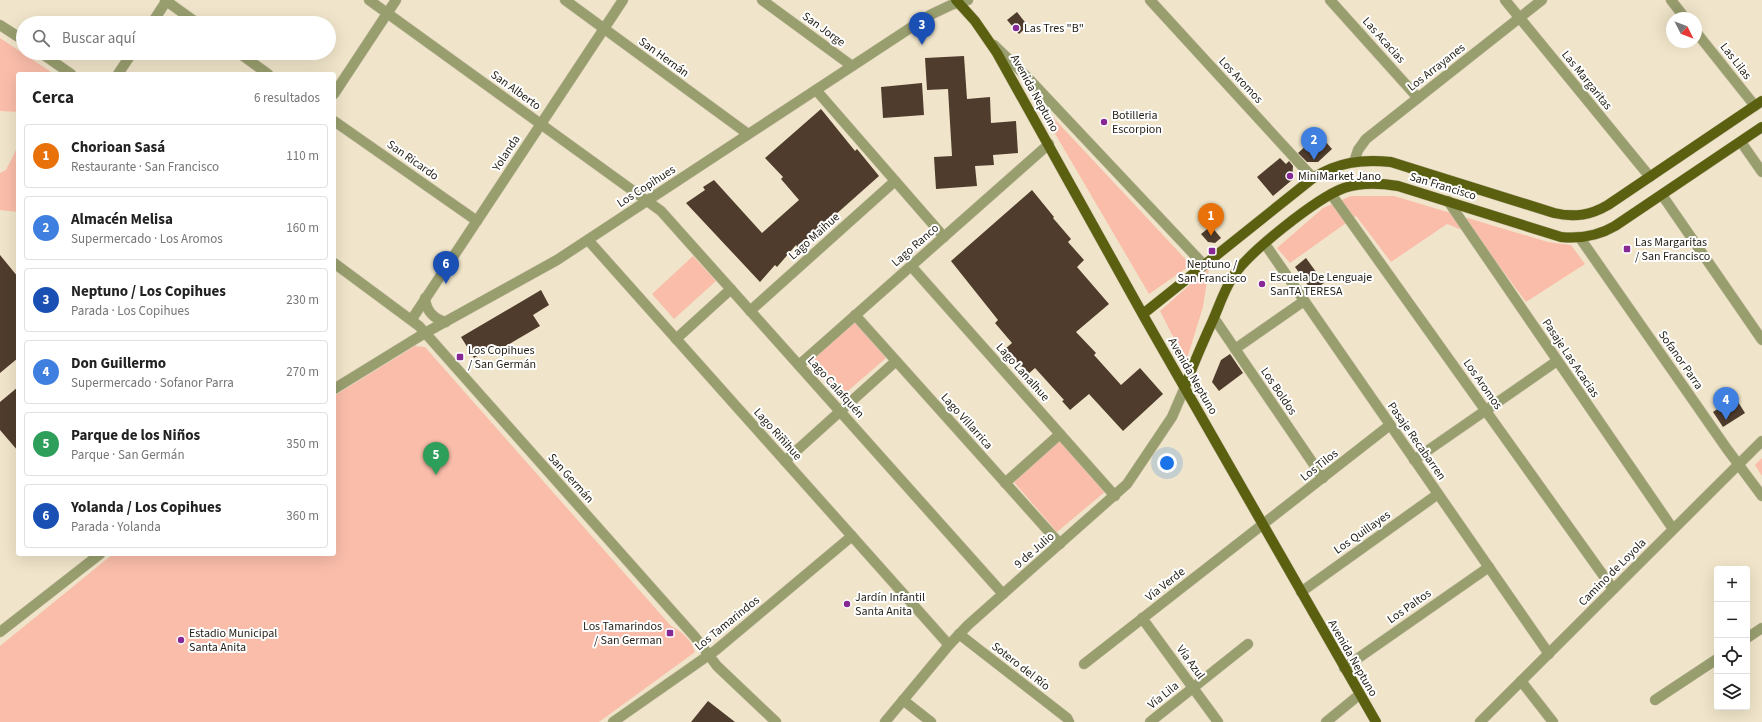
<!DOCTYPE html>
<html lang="es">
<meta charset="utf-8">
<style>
:root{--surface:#fff;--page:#f6f6f6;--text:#222;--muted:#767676;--line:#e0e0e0;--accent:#862995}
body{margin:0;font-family:"Source Sans 3",sans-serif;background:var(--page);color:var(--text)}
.controls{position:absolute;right:12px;bottom:12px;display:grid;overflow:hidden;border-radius:4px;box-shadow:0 4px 16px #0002}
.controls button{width:36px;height:36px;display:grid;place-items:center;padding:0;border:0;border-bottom:1px solid var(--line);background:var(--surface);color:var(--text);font:20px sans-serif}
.compass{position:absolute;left:1666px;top:12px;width:36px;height:36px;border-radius:50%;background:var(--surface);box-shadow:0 4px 16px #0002;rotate:132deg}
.you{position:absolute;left:1167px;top:463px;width:14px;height:14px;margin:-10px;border:3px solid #fff;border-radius:50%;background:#1a73e8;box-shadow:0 0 0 6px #1a73e833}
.badge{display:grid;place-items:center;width:26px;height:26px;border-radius:50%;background:var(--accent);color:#fff;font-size:13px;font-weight:700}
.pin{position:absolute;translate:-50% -33px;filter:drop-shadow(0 1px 2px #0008)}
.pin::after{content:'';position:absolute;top:21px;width:14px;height:12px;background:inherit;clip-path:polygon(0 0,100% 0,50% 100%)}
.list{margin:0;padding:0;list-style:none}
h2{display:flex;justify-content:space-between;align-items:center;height:52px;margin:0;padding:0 16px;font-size:17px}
h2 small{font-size:13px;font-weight:400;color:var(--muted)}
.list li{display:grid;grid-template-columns:26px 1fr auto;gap:12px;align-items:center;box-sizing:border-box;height:64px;margin:0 8px 8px;padding:0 8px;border:1px solid var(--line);border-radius:4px}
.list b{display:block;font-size:15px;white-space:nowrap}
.list p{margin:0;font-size:13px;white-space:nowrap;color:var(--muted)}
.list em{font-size:13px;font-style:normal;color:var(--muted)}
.icon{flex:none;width:22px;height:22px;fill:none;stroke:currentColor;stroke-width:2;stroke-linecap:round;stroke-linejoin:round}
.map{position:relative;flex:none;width:1762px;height:722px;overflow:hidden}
.search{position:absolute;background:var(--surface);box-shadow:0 4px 16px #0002;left:16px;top:16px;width:320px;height:44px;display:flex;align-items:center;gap:10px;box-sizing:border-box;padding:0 14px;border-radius:22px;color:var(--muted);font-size:15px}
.panel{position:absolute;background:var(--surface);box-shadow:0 4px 16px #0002;left:16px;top:72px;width:320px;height:484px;border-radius:4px}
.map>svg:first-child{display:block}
.green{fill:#fabdaa}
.building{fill:#4f3c2c}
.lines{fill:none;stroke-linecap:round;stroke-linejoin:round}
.minor-casing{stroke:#cbc1a9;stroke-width:11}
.major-casing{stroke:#cbc1a9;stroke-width:11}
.minor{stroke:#999e6f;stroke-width:10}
.major{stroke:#5b6010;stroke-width:10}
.poi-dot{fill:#862995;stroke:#fff;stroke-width:1.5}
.labels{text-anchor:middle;stroke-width:4;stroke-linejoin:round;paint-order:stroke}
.poi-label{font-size:12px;fill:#221e14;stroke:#fff;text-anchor:start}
.street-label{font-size:12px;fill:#221e14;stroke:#fff}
</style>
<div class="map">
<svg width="1762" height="722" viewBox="0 0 1762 722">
<rect width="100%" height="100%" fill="#f0e5ca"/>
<g class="green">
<polygon points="0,38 54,74 18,74 18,112 0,111"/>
<polygon points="1033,96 1191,265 1149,294"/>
<polygon points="18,146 18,212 0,210 0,173 6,170"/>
<polygon points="1351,196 1394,196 1548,242 1571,245 1585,264 1526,302 1477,236 1447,224 1391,262 1356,216 1290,263 1277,248 1323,208"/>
<polygon points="693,256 716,281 674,319 652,294"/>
<polygon points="1209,268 1203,307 1186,362 1160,311"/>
<polygon points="855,322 886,358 841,397 809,363"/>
<path d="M415,346L425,347L671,626C682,631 691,640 695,652L599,722H0V646L113,554H334V396Z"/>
<polygon points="1060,439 1106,491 1057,532 1013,481"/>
<polygon points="1762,458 1762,476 1755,465"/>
</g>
<g class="building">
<polygon points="1017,12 1028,26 1019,34 1007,20"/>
<polygon points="964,56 967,99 990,97 991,123 1016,121 1018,153 993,155 994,165 975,166 977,186 936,189 934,157 952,156 948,89 927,90 925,58"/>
<polygon points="922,83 924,115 883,118 881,87"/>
<polygon points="821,109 855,151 857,149 879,176 798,248 796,245 777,267 775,265 760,282 686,203 705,190 703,187 714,180 762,233 799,200 781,179 783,177 765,158"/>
<polygon points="1319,134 1332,149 1318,162 1307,162 1298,153"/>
<polygon points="1280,158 1286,164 1289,161 1293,166 1292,180 1273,196 1257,177"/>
<polygon points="1032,190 1054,217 1053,218 1071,239 1068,242 1084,260 1077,267 1109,304 1076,332 1096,353 1094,355 1121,385 1140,368 1163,394 1123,431 1089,394 1070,410 1062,401 1064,400 1035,368 1027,375 1005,349 1012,343 995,323 998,320 951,261"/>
<polygon points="1211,226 1221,238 1215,243 1208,242 1201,234"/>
<polygon points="0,255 18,277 18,358 0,373"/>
<polygon points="1306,258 1324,283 1312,291 1295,267"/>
<polygon points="541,290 549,305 533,315 540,326 499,350 496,345 474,358 461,337"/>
<polygon points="1230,354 1243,373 1219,391 1212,382 1221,360"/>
<polygon points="18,387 18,451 0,430 0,402"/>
<polygon points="1735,397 1745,413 1723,427 1713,412"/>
<polygon points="708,701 735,722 691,722"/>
</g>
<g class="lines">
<g class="minor-casing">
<g id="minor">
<polyline points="165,0 197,23"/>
<polyline points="369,0 661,211 1003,594"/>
<polyline points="565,0 748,134"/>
<polyline points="762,0 852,66"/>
<polyline points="1150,0 1313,178"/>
<polyline points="1330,0 1418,98"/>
<polyline points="1505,0 1650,177"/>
<polyline points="1671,0 1685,18"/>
<polyline points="152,23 167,0"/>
<polyline points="0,25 23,40"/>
<polyline points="1696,32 1755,106"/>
<polyline points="994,45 1028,78 1204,265"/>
<polyline points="41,53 71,74"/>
<polyline points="239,53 268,74"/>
<polyline points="118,74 132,53"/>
<polyline points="816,90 944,237"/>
<polyline points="334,94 396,0"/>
<polyline points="334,121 477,221"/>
<polyline points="1741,142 1762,172"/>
<polyline points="1354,162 1358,150 1366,139 1542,0"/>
<polyline points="1331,194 1613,589"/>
<polyline points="1662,195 1762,340"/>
<polyline points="1448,201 1673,529"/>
<polyline points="1580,238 1727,449 1762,496"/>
<polyline points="588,240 949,645"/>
<polyline points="1265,244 1549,654"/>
<polyline points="334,263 419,326 695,637 717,666 776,722"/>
<polyline points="911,266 1115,496"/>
<path d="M425,298C426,310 433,319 446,322"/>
<polyline points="750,311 895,181"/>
<polyline points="855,315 1060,544"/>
<polyline points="1214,318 1323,478"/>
<polyline points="412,319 623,0"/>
<polyline points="676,339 731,289"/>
<polyline points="1235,349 1304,301"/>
<polyline points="799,365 1049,144"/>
<polyline points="334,389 425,333 557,260 930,15 951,5 968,0"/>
<polyline points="1414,460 1557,361"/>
<polyline points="785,461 896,361"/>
<polyline points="1005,483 1060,434"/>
<polyline points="1301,592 1438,494"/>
<polyline points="1142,618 1218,722"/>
<polyline points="0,632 100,554"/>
<polyline points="959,634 1067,718 1069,722"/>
<polyline points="1747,638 1762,628"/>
<polyline points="1084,664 1390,425"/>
<polyline points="1344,668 1489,567"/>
<polyline points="1521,681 1553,722"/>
<polyline points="903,700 931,722"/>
<polyline points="1655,700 1717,659"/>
<polyline points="613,722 716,650 852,536"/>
<polyline points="885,722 949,645 968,625 1127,484 1172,417 1185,387"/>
<polyline points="1150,722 1248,644"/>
<polyline points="1326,722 1359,695"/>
<polyline points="1480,722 1762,441"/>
</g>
</g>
<g class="major-casing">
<g id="major">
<polyline points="956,0 975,21 997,53 1147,322 1376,722"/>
<path d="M1143,314L1313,178C1338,162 1362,159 1391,162L1554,213C1575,218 1591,215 1608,205L1762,101"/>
<path d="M1185,387C1193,364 1203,342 1213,320C1219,306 1224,291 1232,278C1247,253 1317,198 1344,188C1362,182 1380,183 1398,186L1561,237C1581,239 1598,236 1615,226L1762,127"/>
</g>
</g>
<use href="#minor" class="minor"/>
<use href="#major" class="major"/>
</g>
<g class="poi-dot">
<circle cx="1016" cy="28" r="4"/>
<circle cx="1104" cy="122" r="4"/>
<circle cx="1290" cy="176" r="4"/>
<rect x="1623" y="245" width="8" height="8" rx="2"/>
<rect x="1208" y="247" width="8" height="8" rx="2"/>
<circle cx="1262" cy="284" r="4"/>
<rect x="456" y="353" width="8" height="8" rx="2"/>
<circle cx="847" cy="604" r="4"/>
<rect x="666" y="629" width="8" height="8" rx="2"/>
<circle cx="181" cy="640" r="4"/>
</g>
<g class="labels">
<g class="poi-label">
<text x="1024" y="32">Las Tres "B"</text>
<text x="1112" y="119">Botilleria<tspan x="1112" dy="14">Escorpion</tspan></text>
<text x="1298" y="180">MiniMarket Jano</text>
<text x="1635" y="246">Las Margaritas<tspan x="1635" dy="14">/ San Francisco</tspan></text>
<text x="1212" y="268" text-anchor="middle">Neptuno /<tspan x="1212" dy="14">San Francisco</tspan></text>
<text x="1270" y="281">Escuela De Lenguaje<tspan x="1270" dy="14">SanTA TERESA</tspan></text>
<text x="468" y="354">Los Copihues<tspan x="468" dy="14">/ San Germán</tspan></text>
<text x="855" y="601">Jardín Infantil<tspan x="855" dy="14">Santa Anita</tspan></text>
<text x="662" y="630" text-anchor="end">Los Tamarindos<tspan x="662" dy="14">/ San German</tspan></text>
<text x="189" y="637">Estadio Municipal<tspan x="189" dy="14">Santa Anita</tspan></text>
</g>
<g class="street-label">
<text transform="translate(824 29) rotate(36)" y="4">San Jorge</text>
<text transform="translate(1384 40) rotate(48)" y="4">Las Acacias</text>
<text transform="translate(664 57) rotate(36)" y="4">San Hernán</text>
<text transform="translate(1736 61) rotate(52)" y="4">Las Lilas</text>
<text transform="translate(1436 67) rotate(-38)" y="4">Los Arrayanes</text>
<text transform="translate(1241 80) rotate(47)" y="4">Los Aromos</text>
<text transform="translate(1587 80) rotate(51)" y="4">Las Margaritas</text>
<text transform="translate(516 90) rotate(36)" y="4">San Alberto</text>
<text transform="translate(1035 93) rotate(61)" y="4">Avenida Neptuno</text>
<text transform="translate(506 153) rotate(-57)" y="4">Yolanda</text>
<text transform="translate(413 160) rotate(35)" y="4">San Ricardo</text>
<text transform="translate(646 186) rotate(-33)" y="4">Los Copihues</text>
<text transform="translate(1443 186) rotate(17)" y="4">San Francisco</text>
<text transform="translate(814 236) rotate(-42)" y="4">Lago Maihue</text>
<text transform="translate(915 245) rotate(-41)" y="4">Lago Ranco</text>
<text transform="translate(1571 358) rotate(56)" y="4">Pasaje Las Acacias</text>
<text transform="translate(1681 360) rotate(55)" y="4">Sofanor Parra</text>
<text transform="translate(1023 372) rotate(48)" y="4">Lago Lanalhue</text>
<text transform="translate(1193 376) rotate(60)" y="4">Avenida Neptuno</text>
<text transform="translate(1483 384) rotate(55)" y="4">Los Aromos</text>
<text transform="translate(836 387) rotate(48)" y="4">Lago Calafquén</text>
<text transform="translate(1279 391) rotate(56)" y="4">Los Boldos</text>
<text transform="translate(967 421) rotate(48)" y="4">Lago Villarrica</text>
<text transform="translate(778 434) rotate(48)" y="4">Lago Riñihue</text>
<text transform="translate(1417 441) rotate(55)" y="4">Pasaje Recabarren</text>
<text transform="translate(1319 465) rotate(-38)" y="4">Los Tilos</text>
<text transform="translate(571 478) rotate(48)" y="4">San Germán</text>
<text transform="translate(1362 532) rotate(-35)" y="4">Los Quillayes</text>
<text transform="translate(1034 550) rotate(-41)" y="4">9 de Julio</text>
<text transform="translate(1612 572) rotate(-45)" y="4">Camino de Loyola</text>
<text transform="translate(1165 584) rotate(-38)" y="4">Vía Verde</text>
<text transform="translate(1409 606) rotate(-35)" y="4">Los Paltos</text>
<text transform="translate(727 623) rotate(-39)" y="4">Los Tamarindos</text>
<text transform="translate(1353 658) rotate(60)" y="4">Avenida Neptuno</text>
<text transform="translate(1191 662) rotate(54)" y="4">Vía Azul</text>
<text transform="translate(1021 666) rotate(38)" y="4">Sotero del Río</text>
<text transform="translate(1163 695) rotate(-39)" y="4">Vía Lila</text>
</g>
</g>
</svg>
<div class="controls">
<button>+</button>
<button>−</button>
<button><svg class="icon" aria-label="locate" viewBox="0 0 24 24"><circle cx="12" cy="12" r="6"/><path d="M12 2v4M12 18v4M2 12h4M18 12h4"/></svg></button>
<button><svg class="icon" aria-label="layers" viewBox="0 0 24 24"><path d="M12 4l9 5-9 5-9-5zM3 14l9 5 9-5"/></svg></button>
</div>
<svg class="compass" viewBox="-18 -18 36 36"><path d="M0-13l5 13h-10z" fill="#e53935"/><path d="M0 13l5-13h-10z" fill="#767676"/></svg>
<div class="you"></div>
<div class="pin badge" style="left:1211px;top:236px;background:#e8710a">1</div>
<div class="pin badge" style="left:1314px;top:160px;background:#3f7fe0">2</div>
<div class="pin badge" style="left:922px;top:45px;background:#1a4fb4">3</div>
<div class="pin badge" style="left:1726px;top:420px;background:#3f7fe0">4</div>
<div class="pin badge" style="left:436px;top:475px;background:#2e9e5b">5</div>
<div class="pin badge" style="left:446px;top:284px;background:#1a4fb4">6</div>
<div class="search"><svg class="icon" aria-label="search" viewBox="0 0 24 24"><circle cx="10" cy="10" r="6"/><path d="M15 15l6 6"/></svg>Buscar aquí</div>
<section class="panel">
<h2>Cerca<small>6 resultados</small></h2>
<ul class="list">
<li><span class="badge" style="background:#e8710a">1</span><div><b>Chorioan Sasá</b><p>Restaurante · San Francisco</p></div><em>110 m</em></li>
<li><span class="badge" style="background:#3f7fe0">2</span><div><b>Almacén Melisa</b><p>Supermercado · Los Aromos</p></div><em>160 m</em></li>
<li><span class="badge" style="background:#1a4fb4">3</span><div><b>Neptuno / Los Copihues</b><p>Parada · Los Copihues</p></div><em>230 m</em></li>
<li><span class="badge" style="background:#3f7fe0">4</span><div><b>Don Guillermo</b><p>Supermercado · Sofanor Parra</p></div><em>270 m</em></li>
<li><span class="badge" style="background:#2e9e5b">5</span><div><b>Parque de los Niños</b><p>Parque · San Germán</p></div><em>350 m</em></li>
<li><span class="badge" style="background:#1a4fb4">6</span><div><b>Yolanda / Los Copihues</b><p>Parada · Yolanda</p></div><em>360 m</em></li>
</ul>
</section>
</div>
